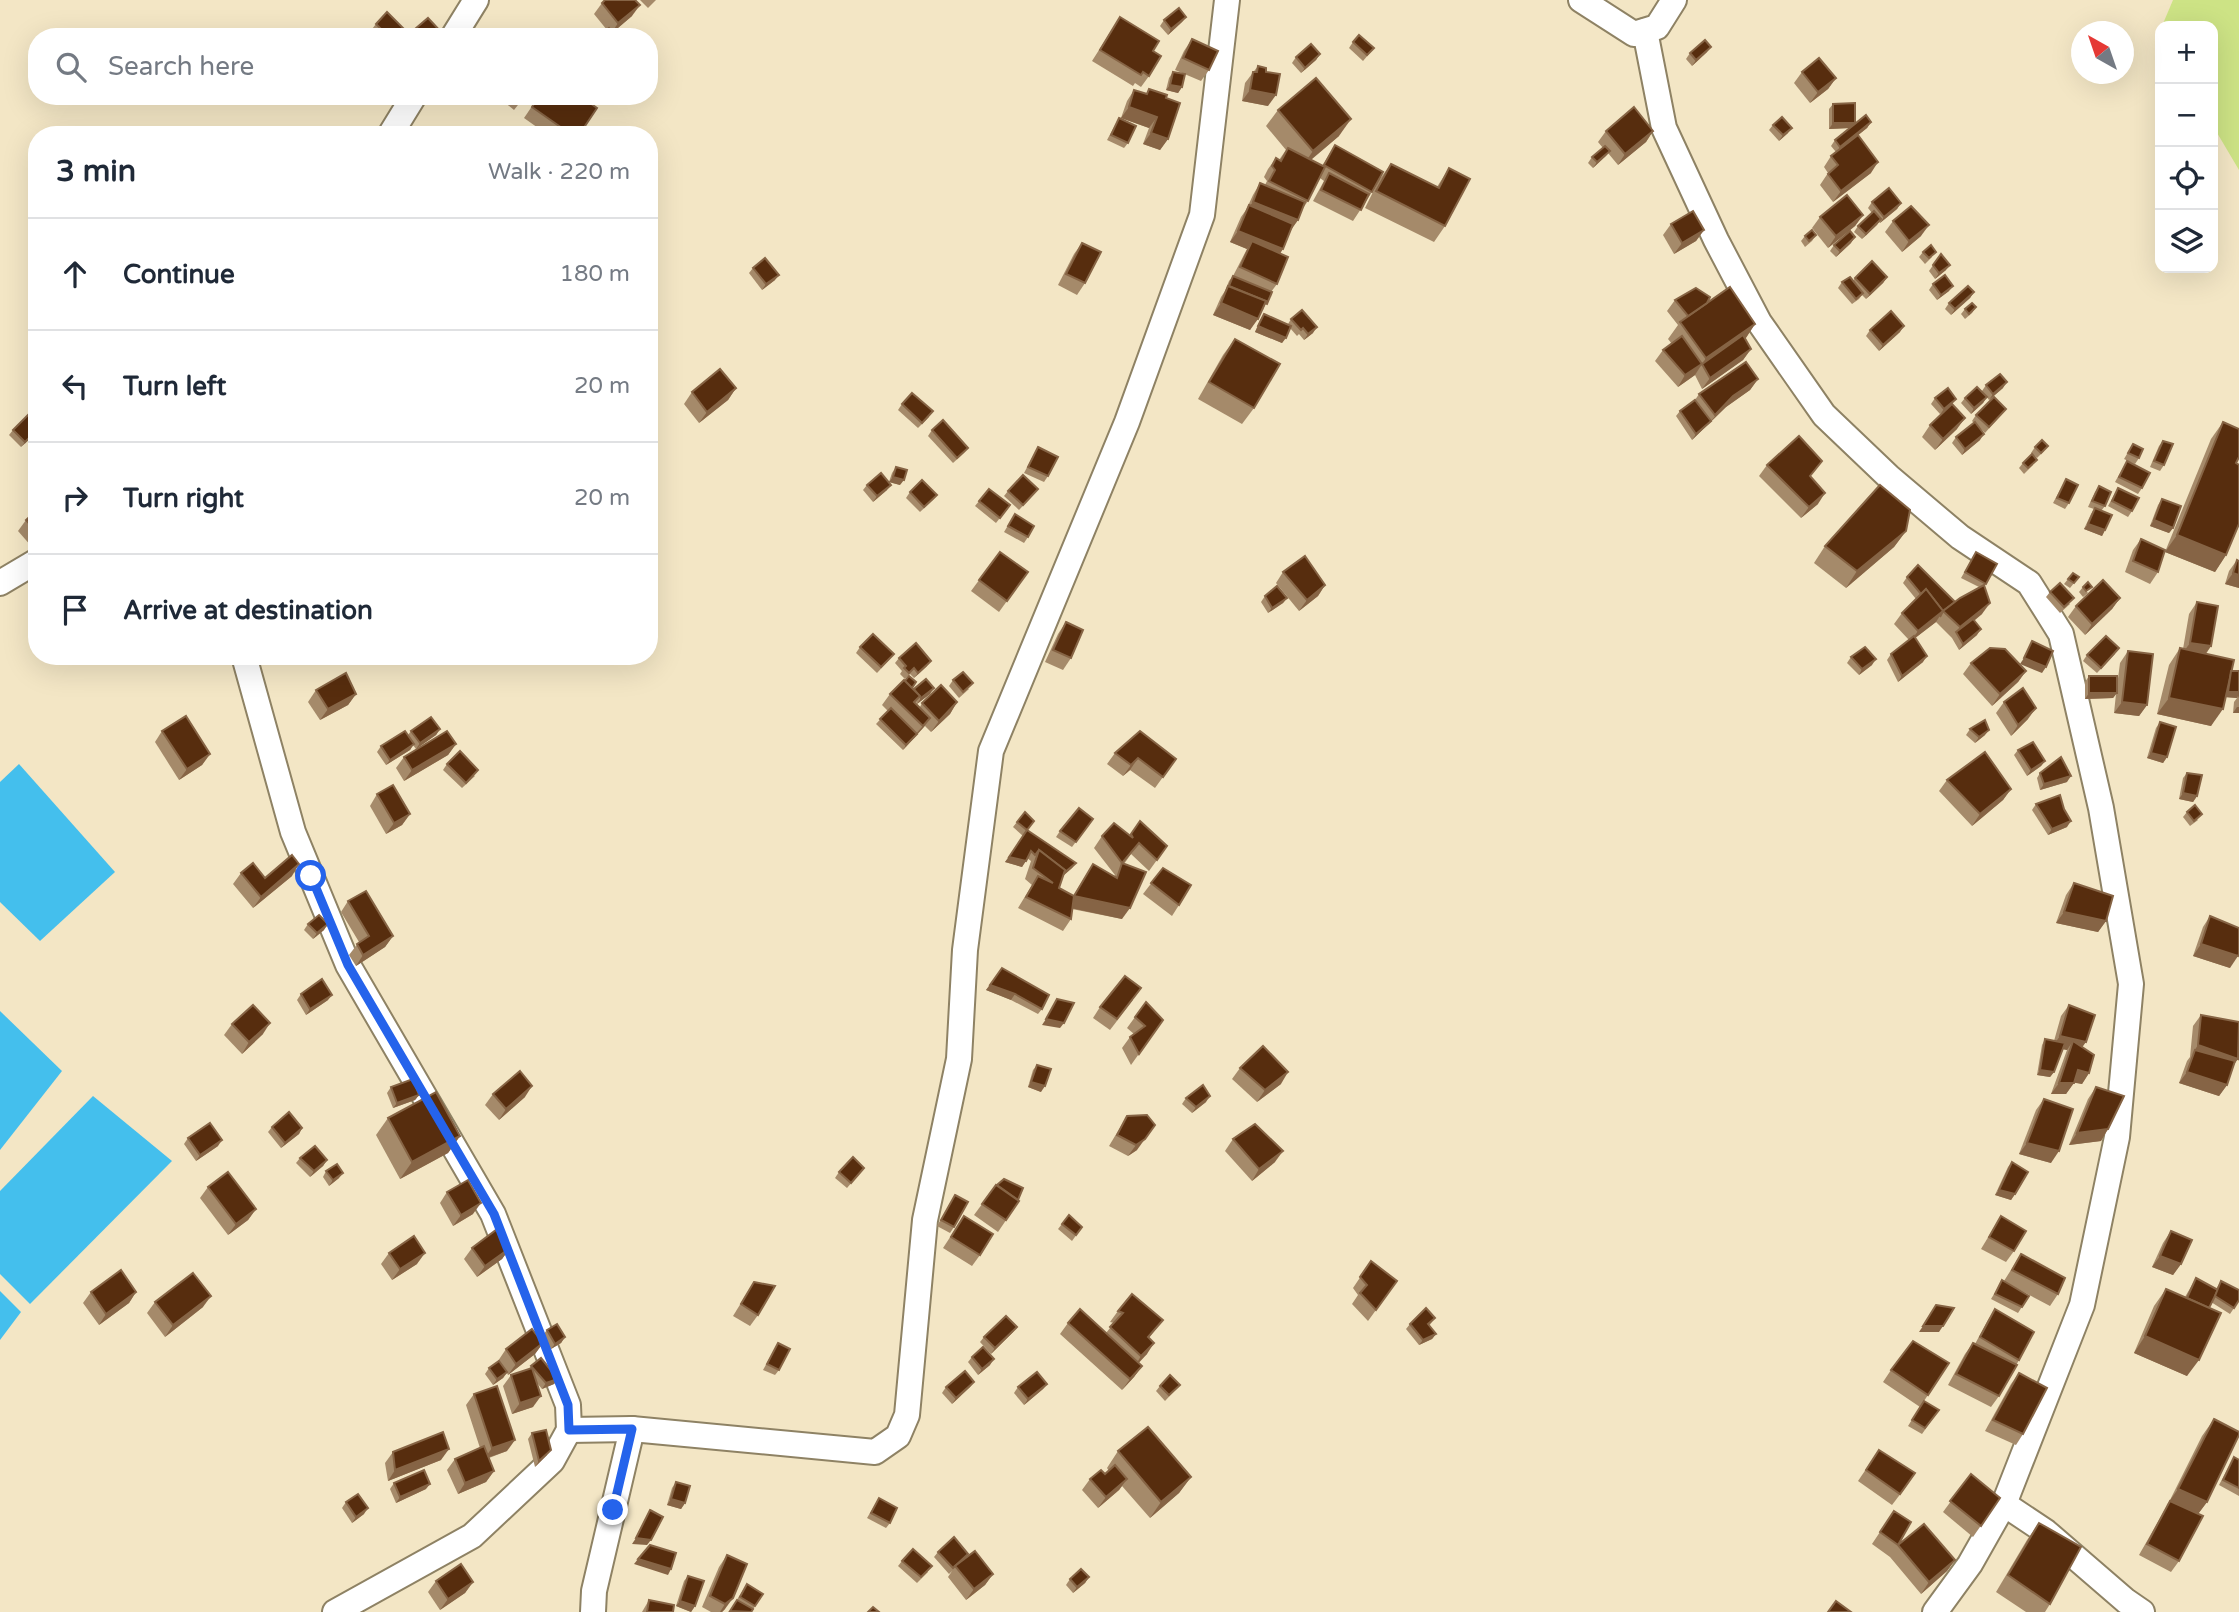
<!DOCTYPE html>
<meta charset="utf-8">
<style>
:root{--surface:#fff;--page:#f2f2f3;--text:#1f2937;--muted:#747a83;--line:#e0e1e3}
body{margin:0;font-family:"Varela Round",sans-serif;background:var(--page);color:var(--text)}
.controls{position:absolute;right:21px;top:21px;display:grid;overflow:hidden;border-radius:14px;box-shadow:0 7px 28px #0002}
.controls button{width:63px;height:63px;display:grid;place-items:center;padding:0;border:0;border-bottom:2px solid var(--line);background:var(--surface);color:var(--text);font:35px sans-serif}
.compass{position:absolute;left:2071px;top:21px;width:63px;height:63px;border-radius:50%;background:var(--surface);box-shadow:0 7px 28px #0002;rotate:320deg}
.stop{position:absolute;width:21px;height:21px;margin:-16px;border:5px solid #2563eb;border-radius:50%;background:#fff}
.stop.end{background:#2563eb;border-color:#fff;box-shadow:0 2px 7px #0008}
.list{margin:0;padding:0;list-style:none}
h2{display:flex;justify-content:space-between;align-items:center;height:91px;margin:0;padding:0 28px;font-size:30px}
h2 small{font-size:23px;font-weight:400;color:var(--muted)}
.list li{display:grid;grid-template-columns:46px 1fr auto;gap:21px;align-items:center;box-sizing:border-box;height:112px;padding:0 28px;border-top:2px solid var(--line)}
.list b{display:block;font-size:26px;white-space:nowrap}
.list em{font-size:23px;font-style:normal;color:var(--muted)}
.icon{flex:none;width:38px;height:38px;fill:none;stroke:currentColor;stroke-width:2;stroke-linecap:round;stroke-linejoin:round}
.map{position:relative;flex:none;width:2239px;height:1612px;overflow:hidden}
.search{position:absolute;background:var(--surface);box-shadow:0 7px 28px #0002;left:28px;top:28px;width:630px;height:77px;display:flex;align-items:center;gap:18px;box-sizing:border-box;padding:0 24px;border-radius:28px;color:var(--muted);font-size:26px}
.panel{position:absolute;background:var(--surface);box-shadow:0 7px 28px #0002;left:28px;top:126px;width:630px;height:539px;border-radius:28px}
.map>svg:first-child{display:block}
.green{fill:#cde385}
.water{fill:#44bfed}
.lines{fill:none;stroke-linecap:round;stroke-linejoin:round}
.minor-casing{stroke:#8e8264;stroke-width:28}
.minor{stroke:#fff;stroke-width:24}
.wall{fill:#a58a6a}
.shaded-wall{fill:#866445}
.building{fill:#572d0e;stroke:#866445;stroke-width:2}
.route{stroke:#2563eb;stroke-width:9}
</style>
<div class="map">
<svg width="2239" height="1612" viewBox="0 0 2239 1612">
<rect width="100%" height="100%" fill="#f3e6c5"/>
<polygon class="green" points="2173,0 2239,0 2239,170 2213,126 2213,26 2162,26"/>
<g class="water">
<polygon points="19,764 115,872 40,941 0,902 0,782"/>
<polygon points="0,1011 62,1071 0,1150"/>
<polygon points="93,1096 172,1161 30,1304 0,1274 0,1191"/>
<polygon points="0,1291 21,1312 0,1340"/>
</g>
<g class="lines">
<g class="minor-casing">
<g id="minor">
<polyline points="1581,0 1634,34 1657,27 1674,0"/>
<polyline points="1645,31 1664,128 1716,240 1759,322 1824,415 1889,477 1960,537 2029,583 2061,634 2101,808 2131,984 2117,1137 2082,1305 2004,1504 1970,1564 1935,1612"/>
<polyline points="453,37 476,0"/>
<polyline points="390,135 414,96"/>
<polyline points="0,583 37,561"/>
<polyline points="244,656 293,832 348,965 493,1214 568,1405 569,1430 552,1461 472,1536 335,1612"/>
<polyline points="569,1430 632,1429 875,1452 898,1436 907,1415 925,1220 959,1059 965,950 991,751 1127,422 1202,215 1227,0"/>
<polyline points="2004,1504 2046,1532 2126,1601 2142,1612"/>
<polyline points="593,1612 594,1591 632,1429"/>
</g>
</g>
<use href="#minor" class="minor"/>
</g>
<g class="wall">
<polygon points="640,0 656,0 648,8"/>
<polygon points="602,3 632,16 613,32 607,30 594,14"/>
<polygon points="1120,17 1153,51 1149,76 1141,87 1135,83 1133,86 1092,61"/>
<polygon points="1186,17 1182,22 1168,35 1160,26 1164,20"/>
<polygon points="376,24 400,37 379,37 372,29"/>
<polygon points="1192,39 1209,70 1201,81 1175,70 1184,51"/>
<polygon points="1353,42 1374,48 1363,61 1349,48"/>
<polygon points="1707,52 1692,66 1686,59 1690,53"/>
<polygon points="1320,54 1316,60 1301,73 1292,63 1296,57"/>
<polygon points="1258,66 1268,106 1242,101 1245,83"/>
<polygon points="1173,72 1182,87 1178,93 1166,90 1169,78"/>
<polygon points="1802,72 1836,78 1828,89 1810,103 1794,83"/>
<polygon points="1149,89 1166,98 1168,139 1160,150 1143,144 1149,128 1121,118 1127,101 1134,90 1146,94"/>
<polygon points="497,96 525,96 514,110"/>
<polygon points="539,96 579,135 548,135 524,118"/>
<polygon points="1833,104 1855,123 1852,127 1871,122 1867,128 1858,135 1871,173 1833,202 1820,185 1828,173 1824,167 1831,156 1836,152 1831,146 1835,140 1850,128 1829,129 1829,109"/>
<polygon points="1278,110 1339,136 1311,160 1322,166 1335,145 1372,192 1353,221 1313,201 1324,181 1320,178 1308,201 1303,208 1298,220 1291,230 1280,254 1277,284 1271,292 1263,310 1262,309 1250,330 1213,315 1221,297 1225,291 1229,281 1233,276 1247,249 1230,242 1241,217 1246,210 1253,195 1260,183 1265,185 1267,181 1264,177 1268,169 1276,158 1279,160 1286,150 1266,126"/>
<polygon points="1119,118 1128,143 1124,148 1107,140"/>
<polygon points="1773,125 1788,133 1779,141 1769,130"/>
<polygon points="1606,131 1653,131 1646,142 1618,165 1608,153 1593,168 1588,163 1592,157 1603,148 1598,142"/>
<polygon points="1391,164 1437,187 1449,168 1445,226 1434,242 1365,208 1379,180"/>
<polygon points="1872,202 1901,203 1897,209 1880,223 1879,222 1862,239 1854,232 1858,226 1872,213 1868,208"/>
<polygon points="1863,215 1855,226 1828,248 1812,228 1820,217"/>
<polygon points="1893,221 1921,236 1902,252 1885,232"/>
<polygon points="1671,224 1704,230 1696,241 1674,254 1663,235"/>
<polygon points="1816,235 1812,241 1805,247 1801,241 1805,236"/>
<polygon points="1082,243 1085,283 1077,295 1058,285 1074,254"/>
<polygon points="1851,243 1836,257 1830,251 1834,245"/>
<polygon points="1923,252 1932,257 1925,264 1919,257"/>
<polygon points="1941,254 1946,270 1935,279 1929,271"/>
<polygon points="753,268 775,280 762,290 749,273"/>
<polygon points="1887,277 1883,283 1866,299 1862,295 1859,299 1852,304 1838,288 1842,282 1853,281 1855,278"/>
<polygon points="1933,284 1949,291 1937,300 1929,290"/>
<polygon points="1974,292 1970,298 1951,315 1945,309 1949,303"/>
<polygon points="1675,300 1707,303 1755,324 1745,339 1751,349 1743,360 1702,389 1695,375 1678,387 1655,361 1663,350 1672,344 1668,339 1678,325 1667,311"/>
<polygon points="1976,307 1972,313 1965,319 1961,314 1965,309"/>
<polygon points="1264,314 1288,324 1291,319 1313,333 1304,340 1299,334 1297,336 1290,328 1282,343 1255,332 1260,320"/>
<polygon points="1870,330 1900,332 1879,351 1866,336"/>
<polygon points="1235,339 1254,408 1242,424 1198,399 1223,355"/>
<polygon points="1758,379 1750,390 1726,407 1692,440 1676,416 1680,411 1695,400 1699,394"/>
<polygon points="1986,385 2003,388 1989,400 1987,397 1983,403 1971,414 1961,403 1965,398 1982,391"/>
<polygon points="736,388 728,400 699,423 684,404 692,392"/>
<polygon points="1935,398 1952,405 1957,429 1935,450 1922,437 1930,425 1950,406 1940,414 1931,404"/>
<polygon points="902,404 929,417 918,428 898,410"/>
<polygon points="2006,409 1985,433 1977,425 1980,440 1962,455 1952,443 1956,437 1974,423 1972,421 1976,415"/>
<polygon points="2223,422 2236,463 2226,555 2215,572 2165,552 2211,439"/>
<polygon points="13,430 37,432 21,447 9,435"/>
<polygon points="932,430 968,448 964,453 953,463 928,436"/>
<polygon points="2163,441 2164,465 2160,471 2150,467 2159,446"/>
<polygon points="2133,444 2139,458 2135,464 2124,459"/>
<polygon points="1038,447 1048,476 1044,482 1024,473"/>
<polygon points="2035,447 2044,451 2037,458 2031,453"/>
<polygon points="2127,461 2142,488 2138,494 2115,482"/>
<polygon points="2023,463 2033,465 2024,474 2019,468"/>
<polygon points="1767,465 1810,477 1818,504 1801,518 1759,476"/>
<polygon points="896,467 900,485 889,482 892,473"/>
<polygon points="2066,479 2069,503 2065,509 2053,503"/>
<polygon points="867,485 887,490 873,502 863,490"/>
<polygon points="2099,486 2105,506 2101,511 2105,530 2102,536 2084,529 2091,514 2094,509 2088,507 2095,492"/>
<polygon points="2118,488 2132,511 2128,517 2108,506"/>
<polygon points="989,489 1010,505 996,523 975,506"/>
<polygon points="1008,491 1034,494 1019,510 1004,496"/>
<polygon points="910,492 937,495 933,500 920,512 906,498"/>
<polygon points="2162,499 2173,528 2169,533 2150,526 2158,505"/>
<polygon points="37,510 37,543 32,547 18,531 26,520"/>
<polygon points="1015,514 1028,537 1024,543 1004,532"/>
<polygon points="1906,531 1894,547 1846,588 1814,563 1825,546"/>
<polygon points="2141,539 2158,572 2150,584 2125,572 2133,550"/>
<polygon points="1000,552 1028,572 999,612 971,591"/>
<polygon points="1976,552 1986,584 1984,587 1982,614 1974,621 1977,635 1959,650 1952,638 1936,622 1915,638 1923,662 1898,682 1887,660 1891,654 1909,640 1894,624 1902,613 1916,599 1903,583 1907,577 1955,602 1979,587 1961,578"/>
<polygon points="2237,560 2239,588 2225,584 2229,571"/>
<polygon points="1283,572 1325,585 1318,596 1299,611 1276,583"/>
<polygon points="2073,573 2079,577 2070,588 2064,584"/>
<polygon points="2083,587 2088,593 2083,597 2079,592"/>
<polygon points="2050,592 2070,604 2060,613 2046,597"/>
<polygon points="1265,596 1287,598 1283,603 1268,613 1261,602"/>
<polygon points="2120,598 2112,609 2085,635 2068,617 2076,606"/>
<polygon points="2197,602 2211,646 2206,654 2231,671 2239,671 2239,713 2233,713 2234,702 2237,698 2225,697 2211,726 2157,714 2169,665 2180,648 2183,649 2189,614"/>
<polygon points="1066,622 1071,658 1063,670 1045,662 1058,634"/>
<polygon points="860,647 890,659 877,673 856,653"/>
<polygon points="2128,651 2147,705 2139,716 2114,713 2116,694 2113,698 2085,699 2085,682 2089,676 2117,686 2120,663"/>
<polygon points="2115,654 2097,673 2083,661 2087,655"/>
<polygon points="1851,657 1872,665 1859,675 1847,663"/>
<polygon points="899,658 927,666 914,678 910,674 905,679 900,674 902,671 895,663"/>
<polygon points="1971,663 2026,671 2018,682 1992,706 1963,674"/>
<polygon points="953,680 969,689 959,698 949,686"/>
<polygon points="905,681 913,689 930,694 917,704 916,702 915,703 920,707 922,703 957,702 950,714 931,732 925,726 903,750 876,724 888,711 882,705 890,694"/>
<polygon points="316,690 356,694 348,705 320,720 308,702"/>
<polygon points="2004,702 2028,719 2011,736 1996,713"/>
<polygon points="2160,722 2167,757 2163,763 2147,758 2156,728"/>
<polygon points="440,729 436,735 416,749 413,745 410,750 386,765 377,752 381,746 408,735 411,731"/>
<polygon points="1970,729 1985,735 1975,743 1966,735"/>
<polygon points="162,731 210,754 202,765 179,780 155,742"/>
<polygon points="456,744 448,755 404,781 396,768 404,757"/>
<polygon points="2018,750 2045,761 2041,766 2027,776 2014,755"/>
<polygon points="1115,753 1176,759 1155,788 1130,770 1123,776 1107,764"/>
<polygon points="447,764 475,776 462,788 443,770"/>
<polygon points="2040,773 2067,782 2040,790 2037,778"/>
<polygon points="2187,773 2197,796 2193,802 2179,799 2183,778"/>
<polygon points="1947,780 2011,789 2003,800 1972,826 1939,791"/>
<polygon points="377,794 410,814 402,825 386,834 370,806"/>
<polygon points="2036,804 2064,809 2067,827 2048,835 2032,810"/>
<polygon points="1025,812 1027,830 1076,863 1072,868 1063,876 1059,888 1073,896 1093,864 1114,876 1115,875 1094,848 1102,836 1130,835 1140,821 1167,846 1149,871 1131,854 1124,864 1122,919 1072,909 1071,919 1063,931 1018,908 1032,885 1025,879 1031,861 1027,858 1022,867 1005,862 1023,836 1013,827"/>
<polygon points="2187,812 2198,820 2190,826 2183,817"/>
<polygon points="1093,819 1072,847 1056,837 1060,831"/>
<polygon points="1163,868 1179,905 1172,916 1143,894"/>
<polygon points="241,873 265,878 292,876 253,908 233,884"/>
<polygon points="2074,883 2106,921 2098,932 2056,923 2066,895"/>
<polygon points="348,901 393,936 385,947 356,966 349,955 359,942 341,912"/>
<polygon points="2210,916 2230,968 2193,956 2203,927"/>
<polygon points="308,924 324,930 313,939 304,930"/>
<polygon points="1002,968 1042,1009 1038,1014 1011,1000 986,990"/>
<polygon points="301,994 328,1000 306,1015 297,1000"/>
<polygon points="1133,1000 1110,1030 1093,1018 1100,1007"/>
<polygon points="1146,1002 1163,1020 1131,1065 1122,1048 1130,1037 1134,1034 1127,1028"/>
<polygon points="2069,1005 2089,1073 2082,1084 2074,1082 2066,1094 2051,1094 2067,1050 2063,1049 2054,1072 2050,1077 2037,1075 2042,1045 2045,1039 2054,1041 2061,1016"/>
<polygon points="2201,1015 2233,1067 2227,1085 2219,1096 2179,1083 2187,1061 2190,1057 2193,1026"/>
<polygon points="232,1024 263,1034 242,1054 224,1035"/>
<polygon points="1037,1065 1041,1092 1028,1087 1033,1070"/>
<polygon points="1240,1068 1281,1084 1257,1102 1232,1079"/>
<polygon points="391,1087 419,1095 415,1100 393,1108 387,1093"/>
<polygon points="2096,1087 2108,1129 2101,1141 2069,1145 2088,1099"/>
<polygon points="493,1094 525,1097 499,1120 485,1105"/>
<polygon points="1186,1098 1206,1102 1192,1113 1182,1104"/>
<polygon points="2044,1099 2051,1163 2019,1154 2036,1110"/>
<polygon points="1127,1116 1137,1150 1128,1156 1109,1146"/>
<polygon points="388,1118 460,1136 448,1153 400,1179 376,1135"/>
<polygon points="272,1127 302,1128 299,1134 281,1148 268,1132"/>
<polygon points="188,1138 218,1146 196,1161 184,1144"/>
<polygon points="1233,1139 1275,1162 1252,1181 1225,1151"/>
<polygon points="300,1158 327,1160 323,1166 310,1177 296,1163"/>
<polygon points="2012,1162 2015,1194 2011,1200 1995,1195 2008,1167"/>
<polygon points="864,1168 847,1188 835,1178 839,1172"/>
<polygon points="326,1171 339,1178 329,1186 323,1177"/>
<polygon points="996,1185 1019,1201 998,1232 974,1215"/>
<polygon points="208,1187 256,1209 248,1220 228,1235 200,1198"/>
<polygon points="447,1192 473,1214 453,1226 440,1203"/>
<polygon points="955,1195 954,1227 950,1233 937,1226"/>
<polygon points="1069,1215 1082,1227 1072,1241 1058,1229"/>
<polygon points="964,1216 980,1255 972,1266 943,1248"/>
<polygon points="2001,1216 2014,1251 2006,1262 1981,1249"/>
<polygon points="2171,1231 2181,1264 2173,1275 2152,1267 2163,1243"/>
<polygon points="472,1248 510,1248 502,1259 477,1277 464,1259"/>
<polygon points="389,1253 417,1264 392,1280 381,1264"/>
<polygon points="2021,1254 2058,1294 2050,1306 2005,1282 2029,1296 2018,1313 1991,1299 1999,1286 2002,1280 2004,1281"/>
<polygon points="1371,1261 1397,1281 1368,1321 1352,1304 1358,1295 1353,1288"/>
<polygon points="2196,1278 2216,1289 2221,1281 2234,1308 2230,1314 2211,1302 2209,1308 2187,1376 2134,1353 2154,1306 2166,1289 2185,1297"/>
<polygon points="754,1282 758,1315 750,1326 733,1316"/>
<polygon points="91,1292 136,1292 129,1303 99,1325 83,1303"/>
<polygon points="155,1302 203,1307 165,1337 147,1313"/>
<polygon points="1995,1309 2019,1360 1999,1396 1991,1407 1948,1385 1965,1354 1973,1343 1975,1344 1988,1320"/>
<polygon points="1118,1311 1163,1320 1149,1338 1147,1354 1138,1362 1142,1366 1134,1377 1122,1390 1060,1334 1068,1323 1106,1333 1114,1323 1110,1322"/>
<polygon points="1435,1318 1429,1326 1436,1334 1432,1339 1419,1345 1406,1329 1410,1324"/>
<polygon points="547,1330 565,1337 561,1343 551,1349 543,1335"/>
<polygon points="1013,1332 991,1354 980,1342 984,1337"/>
<polygon points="543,1343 535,1354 508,1375 507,1373 503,1378 493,1385 485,1374 489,1368 498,1361 506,1349"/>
<polygon points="778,1343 779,1370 775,1375 763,1370"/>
<polygon points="972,1357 990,1365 978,1375 968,1362"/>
<polygon points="1949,1363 1924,1401 1939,1410 1922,1434 1908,1426 1920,1407 1883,1382 1891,1370"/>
<polygon points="531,1366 558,1379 554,1384 542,1389 537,1383 533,1407 512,1414 503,1386 511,1375 529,1369"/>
<polygon points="2019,1373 2023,1434 2016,1445 1985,1431 2011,1384"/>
<polygon points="974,1382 970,1387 952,1404 942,1393 946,1387"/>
<polygon points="1047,1384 1043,1389 1024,1405 1014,1393 1018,1387"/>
<polygon points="1180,1385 1165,1401 1156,1391 1160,1386"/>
<polygon points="474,1394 507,1451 489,1458 494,1471 486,1482 458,1494 447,1470 455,1459 480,1448 466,1405"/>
<polygon points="2214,1419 2207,1502 2198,1514 2179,1561 2171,1572 2139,1555 2167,1506 2202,1436"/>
<polygon points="532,1433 547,1455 535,1467 528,1439"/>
<polygon points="1879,1450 1908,1484 1892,1505 1858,1481"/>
<polygon points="1118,1451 1191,1477 1179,1493 1150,1518 1122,1486 1119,1490 1098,1508 1082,1490 1090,1479 1105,1474 1109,1471 1107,1468"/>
<polygon points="393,1452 441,1460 388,1481 385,1463"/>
<polygon points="2234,1457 2239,1460 2239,1496 2219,1485"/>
<polygon points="1971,1474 2000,1498 1973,1537 1943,1512"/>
<polygon points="676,1482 685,1503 681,1509 667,1505 672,1488"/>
<polygon points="394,1483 426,1489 396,1503 390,1489"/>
<polygon points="879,1498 890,1523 886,1528 867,1518"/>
<polygon points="346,1502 364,1514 352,1523 342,1508"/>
<polygon points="1894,1511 1898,1545 1955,1560 1947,1571 1921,1594 1890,1557 1872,1544"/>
<polygon points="2039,1523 2050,1604 2045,1612 2026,1612 1996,1592 2027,1540"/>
<polygon points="938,1552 993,1574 985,1585 966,1600 948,1577 952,1571 949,1574 934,1557"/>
<polygon points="727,1555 725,1609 722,1612 711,1612 702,1607 719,1567"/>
<polygon points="902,1561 928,1572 917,1583 898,1566"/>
<polygon points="688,1576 695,1606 691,1612 676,1606 684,1581"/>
<polygon points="1089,1577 1085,1583 1073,1593 1066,1585 1070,1579"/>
<polygon points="436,1581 473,1582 465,1593 440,1610 428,1592"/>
<polygon points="747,1584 755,1606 752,1612 729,1612"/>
<polygon points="649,1600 673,1612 642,1612"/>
</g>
<g class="shaded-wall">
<polygon points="640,5 632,16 611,34 618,23"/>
<polygon points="1186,17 1182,22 1168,35 1171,29"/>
<polygon points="1711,47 1707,52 1692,66 1696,60"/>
<polygon points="1320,54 1316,60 1301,73 1305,68"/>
<polygon points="1836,78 1828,89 1810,103 1818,92"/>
<polygon points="1170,85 1182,87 1178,93 1166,90"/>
<polygon points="1250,90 1276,95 1268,106 1242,101"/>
<polygon points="1129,107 1157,117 1149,128 1121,118"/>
<polygon points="1351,119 1339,136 1301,168 1313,151"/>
<polygon points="1871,122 1867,128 1836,153 1840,147"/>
<polygon points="1833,123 1855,123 1851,128 1829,129"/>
<polygon points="1792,128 1788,133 1779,141 1783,135"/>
<polygon points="1653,131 1646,142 1618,165 1625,154"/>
<polygon points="1151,133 1168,139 1160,150 1143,144"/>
<polygon points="1610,151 1606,156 1593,168 1597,162"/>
<polygon points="1878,162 1871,173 1833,202 1841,191"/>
<polygon points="1253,202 1298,220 1290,231 1248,208"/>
<polygon points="1901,203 1897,209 1880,223 1884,217"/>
<polygon points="1863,215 1855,226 1828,248 1836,236"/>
<polygon points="1881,219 1877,225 1862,239 1866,234"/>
<polygon points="1929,225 1921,236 1902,252 1909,241"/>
<polygon points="1704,230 1696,241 1674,254 1682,243"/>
<polygon points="1238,231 1283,249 1275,261 1252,241 1247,249 1230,242"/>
<polygon points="1855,237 1851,243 1836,257 1840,251"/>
<polygon points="1950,265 1946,270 1935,279 1939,273"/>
<polygon points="779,275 775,280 762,290 766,284"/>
<polygon points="1887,277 1883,283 1866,299 1870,294"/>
<polygon points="1953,286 1949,291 1937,300 1941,295"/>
<polygon points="1974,292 1970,298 1951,315 1955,309"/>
<polygon points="1221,303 1258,319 1250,330 1213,315"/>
<polygon points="1755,324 1744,341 1702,364 1706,358"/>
<polygon points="1258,326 1286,338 1282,343 1255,332"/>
<polygon points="1904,326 1900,332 1879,351 1883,345"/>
<polygon points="1317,327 1313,333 1304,340 1308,334"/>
<polygon points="1751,349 1743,360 1702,389 1710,378"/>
<polygon points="1702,364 1695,375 1678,387 1685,375"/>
<polygon points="1758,379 1750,390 1726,407 1692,440 1696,434 1711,421 1733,396"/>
<polygon points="2007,382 2003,388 1989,400 1993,394"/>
<polygon points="736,388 728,400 699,423 707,412"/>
<polygon points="1987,397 1983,403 1971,414 1974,408"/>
<polygon points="1956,399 1952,404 1940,414 1944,409"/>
<polygon points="1965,418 1957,429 1935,450 1943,439"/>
<polygon points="37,430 37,432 21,447 25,442"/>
<polygon points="1984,434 1980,440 1962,455 1965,449"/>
<polygon points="893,477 904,480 900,485 889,482"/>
<polygon points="891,485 887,490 873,502 877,496"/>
<polygon points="1825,493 1818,504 1801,518 1809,507"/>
<polygon points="2154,520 2173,528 2169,533 2150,526"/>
<polygon points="2088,524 2105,530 2102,536 2084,529"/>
<polygon points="1906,531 1894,547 1846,588 1857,571"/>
<polygon points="2177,535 2226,555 2215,572 2165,552"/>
<polygon points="2233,573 2239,575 2239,588 2225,584"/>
<polygon points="1325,585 1318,596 1299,611 1307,600"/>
<polygon points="1287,598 1283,603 1268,613 1272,608"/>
<polygon points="2120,598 2112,609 2085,635 2092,624"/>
<polygon points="1990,603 1982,614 1957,634 1956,632 1960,627"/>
<polygon points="1943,611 1936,622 1910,642 1918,631"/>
<polygon points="1981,629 1977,635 1959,650 1963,644"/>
<polygon points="2190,643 2211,646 2203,657 2182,654"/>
<polygon points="1927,656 1923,662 1898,682 1902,676"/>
<polygon points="2024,658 2046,667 2042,673 2020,664"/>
<polygon points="1876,659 1872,665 1859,675 1862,669"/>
<polygon points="931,661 927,666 914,678 918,673"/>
<polygon points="2026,671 2018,682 1992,706 2000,694"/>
<polygon points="934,688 930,694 917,704 921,698"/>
<polygon points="2228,692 2239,692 2239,698 2238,696 2237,698 2224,697"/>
<polygon points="2089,693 2117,693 2113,698 2085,699"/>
<polygon points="356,694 348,705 320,720 328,709"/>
<polygon points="2169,698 2223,709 2211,726 2157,714"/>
<polygon points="957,702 950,714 931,732 939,721"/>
<polygon points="2122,702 2147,705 2139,716 2114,713"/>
<polygon points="2237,707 2239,707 2239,713 2233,713"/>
<polygon points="2036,708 2028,719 2011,736 2018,725"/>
<polygon points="930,718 922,729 903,750 906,745"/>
<polygon points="440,729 436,735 416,749 420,743"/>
<polygon points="1989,730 1985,735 1975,743 1979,737"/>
<polygon points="414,744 410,750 386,765 390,760"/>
<polygon points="456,744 448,755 404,781 412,770"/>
<polygon points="2151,753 2167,757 2163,763 2147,758"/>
<polygon points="210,754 202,765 179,780 187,769"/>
<polygon points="1138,758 1130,770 1123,776 1131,765"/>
<polygon points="2045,761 2041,766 2027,776 2031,770"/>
<polygon points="2071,776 2067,782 2040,790 2044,784"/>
<polygon points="2011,789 2003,800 1972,826 1980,814"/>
<polygon points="2183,793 2197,796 2193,802 2179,799"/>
<polygon points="410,814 402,825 386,834 394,823"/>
<polygon points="2071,821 2067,827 2048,835 2052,829"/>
<polygon points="1009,857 1026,861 1022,867 1005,862"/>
<polygon points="1076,863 1072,868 1057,881 1061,876"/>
<polygon points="299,864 292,876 253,908 261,897"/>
<polygon points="1074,896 1130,908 1122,919 1066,907"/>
<polygon points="2064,912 2106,921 2098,932 2056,923"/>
<polygon points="328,924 324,930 313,939 317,933"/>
<polygon points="393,936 385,947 356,966 363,955"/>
<polygon points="2201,944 2238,956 2230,968 2193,956"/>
<polygon points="990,985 1015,994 1011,1000 986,990"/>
<polygon points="332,995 328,1000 306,1015 310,1009"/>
<polygon points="1046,1019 1064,1023 1060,1028 1042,1025"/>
<polygon points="270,1023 263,1034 242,1054 249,1042"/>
<polygon points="2060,1036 2086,1042 2078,1053 2073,1041 2067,1050 2052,1047"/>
<polygon points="2198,1045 2238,1059 2230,1070 2195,1050 2190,1057"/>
<polygon points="2040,1070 2054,1072 2050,1077 2037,1075"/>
<polygon points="2078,1070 2089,1073 2082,1084 2070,1082"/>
<polygon points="1288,1072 1281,1084 1257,1102 1265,1090"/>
<polygon points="2187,1072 2227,1085 2219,1096 2179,1083"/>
<polygon points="1031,1082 1045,1086 1041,1092 1028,1087"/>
<polygon points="2059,1083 2074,1083 2066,1094 2051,1094"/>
<polygon points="532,1086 525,1097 499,1120 506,1109"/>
<polygon points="419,1095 415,1100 393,1108 397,1103"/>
<polygon points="1210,1096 1206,1102 1192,1113 1196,1107"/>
<polygon points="1155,1125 1137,1150 1128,1156 1136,1145"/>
<polygon points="302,1128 299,1134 281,1148 285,1143"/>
<polygon points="2108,1129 2101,1141 2069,1145 2077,1133"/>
<polygon points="460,1136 448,1153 400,1179 412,1162"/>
<polygon points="222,1140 218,1146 196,1161 200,1155"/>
<polygon points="2027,1143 2059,1151 2051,1163 2019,1154"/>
<polygon points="1283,1151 1275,1162 1252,1181 1259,1169"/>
<polygon points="327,1160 323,1166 310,1177 314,1171"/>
<polygon points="343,1173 339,1178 329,1186 333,1180"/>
<polygon points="1999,1190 2015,1194 2011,1200 1995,1195"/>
<polygon points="481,1203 473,1214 453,1226 461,1215"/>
<polygon points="256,1209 248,1220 228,1235 236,1224"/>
<polygon points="510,1248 502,1259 477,1277 485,1266"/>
<polygon points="425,1253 417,1264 392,1280 400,1269"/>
<polygon points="2160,1256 2181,1264 2173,1275 2152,1267"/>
<polygon points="136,1292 129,1303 99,1325 106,1314"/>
<polygon points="211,1296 203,1307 165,1337 173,1325"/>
<polygon points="1923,1326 1943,1326 1939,1332 1919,1332"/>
<polygon points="1017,1327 1013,1332 991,1354 995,1348"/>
<polygon points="1436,1334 1432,1339 1419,1345 1423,1340"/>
<polygon points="2145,1336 2199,1360 2187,1376 2134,1353"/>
<polygon points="565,1337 561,1343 551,1349 555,1344"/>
<polygon points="543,1343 535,1354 508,1375 516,1364"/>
<polygon points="1154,1343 1147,1354 1134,1368 1141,1356"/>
<polygon points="994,1359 990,1365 978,1375 982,1369"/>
<polygon points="1142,1366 1134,1377 1122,1390 1130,1379"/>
<polygon points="507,1372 503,1378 493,1385 497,1379"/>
<polygon points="558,1379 554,1384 542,1389 546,1383"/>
<polygon points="974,1382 970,1387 952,1404 956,1398"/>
<polygon points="1047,1384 1043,1389 1024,1405 1028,1399"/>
<polygon points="541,1396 533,1407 512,1414 520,1403"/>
<polygon points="515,1440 507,1451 484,1459 492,1448"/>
<polygon points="449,1449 441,1460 388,1481 395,1470"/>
<polygon points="551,1450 547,1455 535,1467 539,1461"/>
<polygon points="494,1471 486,1482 458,1494 465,1483"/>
<polygon points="1191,1477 1179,1493 1150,1518 1161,1502"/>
<polygon points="1127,1479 1119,1490 1098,1508 1106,1497"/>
<polygon points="430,1484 426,1489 396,1503 400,1497"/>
<polygon points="2178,1489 2207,1502 2195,1518 2170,1501 2166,1506"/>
<polygon points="671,1499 685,1503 681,1509 667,1505"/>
<polygon points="368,1508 364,1514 352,1523 356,1517"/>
<polygon points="636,1538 651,1540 647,1545 632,1544"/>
<polygon points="638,1559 671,1569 668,1575 634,1564"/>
<polygon points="1955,1560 1947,1571 1921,1594 1929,1582"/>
<polygon points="993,1574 985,1585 966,1600 974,1589"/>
<polygon points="1089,1577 1085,1583 1073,1593 1077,1587"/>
<polygon points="473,1582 465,1593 440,1610 448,1599"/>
<polygon points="733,1598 725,1609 722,1612 720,1612 725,1604"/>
<polygon points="680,1601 695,1606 691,1612 676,1606"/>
</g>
<g class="building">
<polygon points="605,0 635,0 640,5 618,23 602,3"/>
<polygon points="1179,8 1186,17 1171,29 1164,20"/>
<polygon points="387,12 405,30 399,37 389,37 376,24"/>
<polygon points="1120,17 1159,41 1153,51 1161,56 1149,76 1143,72 1141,75 1100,50"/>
<polygon points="428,18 443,34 440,37 409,37 408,35"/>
<polygon points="609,28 616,37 599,37"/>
<polygon points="1359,35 1374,48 1367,55 1353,42"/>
<polygon points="1192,39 1218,51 1209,70 1183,58"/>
<polygon points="1705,40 1711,47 1696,60 1690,53"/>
<polygon points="1311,44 1320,54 1305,68 1296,57"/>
<polygon points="1819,58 1836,78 1818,92 1802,72"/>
<polygon points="1258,66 1266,68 1266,72 1280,74 1276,95 1250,90 1253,72 1257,72"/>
<polygon points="1173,72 1185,74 1182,87 1170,85"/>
<polygon points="1316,78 1351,119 1313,151 1278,110"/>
<polygon points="1149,89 1167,95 1166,98 1180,103 1168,139 1151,133 1157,117 1129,107 1134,90 1147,94"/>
<polygon points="539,96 580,96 597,108 579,135 572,135 532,107"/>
<polygon points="1855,103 1855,123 1833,123 1833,104"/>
<polygon points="1634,107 1653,131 1625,154 1606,131"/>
<polygon points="1866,115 1871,122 1840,147 1835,140"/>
<polygon points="1782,117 1792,128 1783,135 1773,125"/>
<polygon points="1119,118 1136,126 1128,143 1111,135"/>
<polygon points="1858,135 1878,162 1841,191 1828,174 1838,165 1831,156"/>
<polygon points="1335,145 1383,172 1372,192 1324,165"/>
<polygon points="1605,146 1610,151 1597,162 1592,157"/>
<polygon points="1288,148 1325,167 1308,201 1269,181 1275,170 1272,166 1276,158 1281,161"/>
<polygon points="1391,164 1439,188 1449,168 1470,179 1445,226 1376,191"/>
<polygon points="1329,173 1369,194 1361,210 1321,190"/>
<polygon points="1260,183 1305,202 1298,220 1253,202"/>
<polygon points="1889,188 1901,203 1884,217 1872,202"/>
<polygon points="1847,195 1863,215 1836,236 1820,217"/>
<polygon points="1249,205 1293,224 1283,249 1238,231"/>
<polygon points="1911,206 1929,225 1909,241 1893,221"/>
<polygon points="1693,211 1704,230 1682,243 1671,224"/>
<polygon points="1874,211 1881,219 1866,234 1858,226"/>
<polygon points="1812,230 1816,235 1809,241 1805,236"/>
<polygon points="1850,231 1855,237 1840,251 1834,245"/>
<polygon points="1252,241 1288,257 1277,284 1240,267"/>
<polygon points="1082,243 1101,252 1085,283 1066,274"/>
<polygon points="1931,245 1936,252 1929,258 1923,252"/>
<polygon points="1941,254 1950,265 1939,273 1933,265"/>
<polygon points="765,258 779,275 766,284 753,268"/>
<polygon points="1872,261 1887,277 1870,294 1855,278"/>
<polygon points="1945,275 1953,286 1941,295 1933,284"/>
<polygon points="1233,276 1272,292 1267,304 1265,303 1266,301 1229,286"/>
<polygon points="1850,277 1863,293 1856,299 1842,282"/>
<polygon points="1228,286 1266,301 1258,319 1221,303"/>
<polygon points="1968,286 1974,292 1955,309 1949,303"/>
<polygon points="1730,287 1755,324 1706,358 1680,322"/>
<polygon points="1696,288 1710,297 1707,303 1688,316 1675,300"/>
<polygon points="1972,303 1976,307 1969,314 1965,309"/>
<polygon points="1302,310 1317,327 1308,334 1303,328 1301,330 1291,319"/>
<polygon points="1891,311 1904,326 1883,345 1870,330"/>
<polygon points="1264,314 1291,326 1286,338 1258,326"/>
<polygon points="1743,335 1751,349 1710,378 1702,364 1685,375 1663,350 1682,336 1702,364"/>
<polygon points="1235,339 1280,364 1254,408 1209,382"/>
<polygon points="1746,362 1758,379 1733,396 1715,415 1699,394"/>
<polygon points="720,369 736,388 707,412 692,392"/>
<polygon points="2000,374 2007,382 1993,394 1986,385"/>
<polygon points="1977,387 1987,397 1974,408 1965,398"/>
<polygon points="1948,388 1956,399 1944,409 1935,398"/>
<polygon points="912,393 933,411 922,423 902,404"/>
<polygon points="1994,397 2006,409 1989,427 1976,415"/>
<polygon points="1695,400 1711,421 1696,434 1680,411"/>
<polygon points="1952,404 1965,418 1943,439 1930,425"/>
<polygon points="34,409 37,412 37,430 25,442 13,430"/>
<polygon points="943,420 968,448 957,458 932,430"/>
<polygon points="1975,422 1984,434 1965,449 1956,437"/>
<polygon points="2223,422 2239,429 2239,457 2236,463 2239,465 2239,524 2226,555 2177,535"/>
<polygon points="1799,436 1822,461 1810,476 1825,493 1809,507 1767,465"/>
<polygon points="2042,440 2048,446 2041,453 2035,447"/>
<polygon points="2163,441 2173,444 2164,465 2154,461"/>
<polygon points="2133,444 2143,449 2139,458 2128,453"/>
<polygon points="1038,447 1058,457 1048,476 1028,467"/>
<polygon points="2032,454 2037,460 2028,468 2023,463"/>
<polygon points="2127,461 2150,473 2142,488 2119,477"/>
<polygon points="896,467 907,470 904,480 893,477"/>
<polygon points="881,473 891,485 877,496 867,485"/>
<polygon points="1023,475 1038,489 1023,505 1008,491"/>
<polygon points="2066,479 2078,485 2069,503 2057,498"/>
<polygon points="922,480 937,495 924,507 910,492"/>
<polygon points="1880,485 1910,510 1906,531 1857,571 1825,546"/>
<polygon points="2099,486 2111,492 2105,506 2092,501"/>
<polygon points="2118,488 2139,498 2132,511 2112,501"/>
<polygon points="989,489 1010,505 1000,518 979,501"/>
<polygon points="2162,499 2181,506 2173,528 2154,520"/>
<polygon points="2095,508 2112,515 2105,530 2088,524"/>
<polygon points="37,510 37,532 26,520"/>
<polygon points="1015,514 1034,526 1028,537 1008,526"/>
<polygon points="2141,539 2165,550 2158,572 2133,561"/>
<polygon points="1000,552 1028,572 1007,601 979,580"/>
<polygon points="1976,552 1997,564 1986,584 1965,572"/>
<polygon points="1305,556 1325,585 1307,600 1283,572"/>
<polygon points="2237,560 2239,561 2239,575 2233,573"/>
<polygon points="1918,565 1955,602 1943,611 1940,617 1943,611 1926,589 1921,594 1907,577"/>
<polygon points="2073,573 2079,577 2074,583 2068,579"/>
<polygon points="2103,580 2120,598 2092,624 2076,606"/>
<polygon points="2088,582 2092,587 2086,591 2083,587"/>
<polygon points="2060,583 2074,598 2064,607 2050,592"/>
<polygon points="1984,585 1990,603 1960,627 1943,611 1960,598"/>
<polygon points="1277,586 1287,598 1272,608 1265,596"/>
<polygon points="1926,589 1943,611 1918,631 1902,613"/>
<polygon points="2197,602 2218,606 2211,646 2190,643"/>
<polygon points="1973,619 1981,629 1963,644 1956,632"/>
<polygon points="1066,622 1083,630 1071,658 1053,650"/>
<polygon points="873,634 894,654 881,667 860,647"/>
<polygon points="1914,636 1927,656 1902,676 1891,654"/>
<polygon points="2106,636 2119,648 2101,668 2087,655"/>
<polygon points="2032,641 2053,651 2046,667 2024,658"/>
<polygon points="916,643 931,661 918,673 914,668 909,673 904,668 906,666 899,658"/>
<polygon points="1865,647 1876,659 1862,669 1851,657"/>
<polygon points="1990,648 2005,649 2026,671 2000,694 1971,663"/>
<polygon points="2180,648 2234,660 2223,709 2169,698"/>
<polygon points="2128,651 2153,654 2147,705 2122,702"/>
<polygon points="2231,671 2239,671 2239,692 2228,692"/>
<polygon points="963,672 973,683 963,692 953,680"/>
<polygon points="346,673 356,694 328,709 316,690"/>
<polygon points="909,676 916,682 912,688 905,681"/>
<rect x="2089" y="676" width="28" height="17"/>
<polygon points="926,679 934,688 921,698 914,689"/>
<polygon points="904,680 920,696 914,702 930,718 923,726 890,694"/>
<polygon points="941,685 957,702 939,721 922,703"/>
<polygon points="2023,688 2036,708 2018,725 2004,702"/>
<polygon points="891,708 917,734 906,745 880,719"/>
<polygon points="186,716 210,754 187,769 162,731"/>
<polygon points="431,717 440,729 420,743 411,731"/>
<polygon points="1985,720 1989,730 1979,737 1970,729"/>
<polygon points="2160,722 2176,727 2167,757 2151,753"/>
<polygon points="405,731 414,744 390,760 381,746"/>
<polygon points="447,731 456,744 412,770 404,757"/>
<polygon points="1140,731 1176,759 1163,777 1138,758 1131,765 1115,753"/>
<polygon points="2033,742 2045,761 2031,770 2018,750"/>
<polygon points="460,751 478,770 466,783 447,764"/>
<polygon points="1985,752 2011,789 1980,814 1947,780"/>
<polygon points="2061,757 2071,776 2044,784 2040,773"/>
<polygon points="2187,773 2202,775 2197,796 2183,793"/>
<polygon points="393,785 410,814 394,823 377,794"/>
<polygon points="2060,795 2064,809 2071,821 2052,829 2036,804"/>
<polygon points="2195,805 2202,814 2194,821 2187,812"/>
<polygon points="1079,808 1093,819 1076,842 1060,831"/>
<polygon points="1025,812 1034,821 1027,830 1017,822"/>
<polygon points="1140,821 1167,846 1157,860 1139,843 1122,863 1146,872 1130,908 1074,896 1093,864 1117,878 1122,863 1102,836 1114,823 1133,838 1131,834"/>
<polygon points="1027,830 1076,863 1064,873 1065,870 1039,850 1035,855 1031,851 1026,861 1009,857"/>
<polygon points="1039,850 1065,870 1059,888 1074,896 1071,919 1026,897 1038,876 1053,883 1033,868"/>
<polygon points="292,855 299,864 261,897 241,873 253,863 265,878"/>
<polygon points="1163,868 1191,885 1179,905 1151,883"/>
<polygon points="2074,883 2113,896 2106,921 2064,912"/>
<polygon points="366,891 393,936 363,955 357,944 369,936 348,901"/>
<polygon points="319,915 328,924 317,933 308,924"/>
<polygon points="2210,916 2239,928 2239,954 2238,956 2201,944"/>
<polygon points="1002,968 1049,995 1042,1009 1015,994 990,985"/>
<polygon points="1125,976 1141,988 1117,1019 1100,1007"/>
<polygon points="322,979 332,995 310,1009 301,994"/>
<polygon points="1057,999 1074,1003 1064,1023 1046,1019"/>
<polygon points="1146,1002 1163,1020 1139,1054 1130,1037 1145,1026 1135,1017"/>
<polygon points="253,1005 270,1023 249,1042 232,1024"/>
<polygon points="2069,1005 2095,1015 2086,1042 2060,1036"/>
<polygon points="2201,1015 2239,1022 2238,1059 2198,1045"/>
<polygon points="2045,1039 2065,1043 2054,1072 2040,1070"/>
<polygon points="2073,1041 2094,1055 2089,1073 2078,1070 2074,1083 2059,1083"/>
<polygon points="1263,1046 1288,1072 1265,1090 1240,1068"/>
<polygon points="2195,1050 2235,1061 2227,1085 2187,1072"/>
<polygon points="1037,1065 1051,1069 1045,1086 1031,1082"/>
<polygon points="520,1071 532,1086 506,1109 493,1094"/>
<polygon points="413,1079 419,1095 397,1103 391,1087"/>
<polygon points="1203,1085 1210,1096 1196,1107 1186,1098"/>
<polygon points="2096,1087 2124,1096 2108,1129 2077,1133"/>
<polygon points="436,1092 460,1136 412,1162 388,1118"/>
<polygon points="2044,1099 2073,1109 2059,1151 2027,1143"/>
<polygon points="289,1112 302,1128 285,1143 272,1127"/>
<polygon points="1147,1115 1155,1125 1145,1139 1136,1145 1117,1135 1127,1116"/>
<polygon points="210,1123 222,1140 200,1155 188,1138"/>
<polygon points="1255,1124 1283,1151 1259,1169 1233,1139"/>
<polygon points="315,1146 327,1160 314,1171 300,1158"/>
<polygon points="853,1157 864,1168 851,1183 839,1172"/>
<polygon points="2012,1162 2028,1172 2015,1194 1999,1190"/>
<polygon points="337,1164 343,1173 333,1180 326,1171"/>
<polygon points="228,1172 256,1209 236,1224 208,1187"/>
<polygon points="1004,1179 1023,1188 1018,1200 997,1185"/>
<polygon points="468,1180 481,1203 461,1215 447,1192"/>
<polygon points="996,1185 1019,1201 1006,1220 982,1204"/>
<polygon points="955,1195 968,1202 954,1227 941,1220"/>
<polygon points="1069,1215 1082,1227 1076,1235 1062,1224"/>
<polygon points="964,1216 993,1234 980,1255 951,1237"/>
<polygon points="2001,1216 2026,1231 2014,1251 1989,1237"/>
<polygon points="496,1230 510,1248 485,1266 472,1248"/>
<polygon points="2171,1231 2192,1240 2181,1264 2160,1256"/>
<polygon points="414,1236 425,1253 400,1269 389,1253"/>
<polygon points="2021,1254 2065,1278 2058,1294 2012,1270"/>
<polygon points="1371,1261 1397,1281 1376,1310 1360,1293 1367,1285 1360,1277"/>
<polygon points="121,1270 136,1292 106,1314 91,1292"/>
<polygon points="193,1273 211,1296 173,1325 155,1302"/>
<polygon points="2196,1278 2218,1290 2209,1308 2187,1298"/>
<polygon points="2002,1280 2029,1296 2022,1307 1995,1294"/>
<polygon points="2221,1281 2239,1290 2239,1300 2234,1308 2215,1296"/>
<polygon points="754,1282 775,1286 758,1315 741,1304"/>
<polygon points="2166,1289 2221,1313 2199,1360 2145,1336"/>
<polygon points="1132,1294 1163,1320 1148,1337 1154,1343 1141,1356 1110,1327 1123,1313 1118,1311"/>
<polygon points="1936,1305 1954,1308 1943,1326 1923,1326"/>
<polygon points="1426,1308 1435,1318 1428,1324 1436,1334 1423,1340 1410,1324"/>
<polygon points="1080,1309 1142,1366 1130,1379 1068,1323"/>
<polygon points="1995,1309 2034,1332 2019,1360 1980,1337"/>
<polygon points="1006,1316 1017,1327 995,1348 984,1337"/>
<polygon points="557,1324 565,1337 555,1344 547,1330"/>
<polygon points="532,1329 543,1343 516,1364 506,1349"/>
<polygon points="1913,1341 1949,1363 1928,1395 1891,1370"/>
<polygon points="778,1343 790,1349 779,1370 767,1364"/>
<polygon points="1973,1343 2017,1365 1999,1396 1956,1374"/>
<polygon points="983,1347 994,1359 982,1369 972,1357"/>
<polygon points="541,1358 558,1379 546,1383 531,1366"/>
<polygon points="499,1361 507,1372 497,1379 489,1368"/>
<polygon points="532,1368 541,1396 520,1403 511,1375"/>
<polygon points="965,1371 974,1382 956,1398 946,1387"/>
<polygon points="1037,1372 1047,1384 1028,1399 1018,1387"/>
<polygon points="2019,1373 2047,1388 2023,1434 1993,1420"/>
<polygon points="1170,1375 1180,1385 1169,1395 1160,1386"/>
<polygon points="497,1386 515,1440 492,1448 474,1394"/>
<polygon points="1924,1401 1939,1410 1925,1428 1912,1420"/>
<polygon points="2214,1419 2239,1432 2239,1435 2207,1502 2178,1489"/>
<polygon points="1148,1427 1191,1477 1161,1502 1118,1451"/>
<polygon points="546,1430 551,1450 539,1461 532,1433"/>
<polygon points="443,1432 449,1449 395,1470 393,1452"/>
<polygon points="484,1446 494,1471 465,1483 455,1459"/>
<polygon points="1879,1450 1915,1473 1900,1494 1866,1470"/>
<polygon points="2234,1457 2239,1460 2239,1488 2223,1480"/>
<polygon points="1115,1465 1127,1479 1106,1497 1090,1479 1101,1470 1105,1474"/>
<polygon points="424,1470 430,1484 400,1497 394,1483"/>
<polygon points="1971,1474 2000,1498 1981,1526 1950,1501"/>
<polygon points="676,1482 690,1486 685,1503 671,1499"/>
<polygon points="358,1494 368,1508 356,1517 346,1502"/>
<polygon points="879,1498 897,1508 890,1523 871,1513"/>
<polygon points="2170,1501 2203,1516 2179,1561 2147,1544"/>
<polygon points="650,1510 663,1517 651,1540 636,1538"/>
<polygon points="1894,1511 1911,1522 1898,1545 1924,1524 1955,1560 1929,1582 1898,1545 1880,1532"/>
<polygon points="2039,1523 2081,1547 2050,1604 2008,1575"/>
<polygon points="954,1537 968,1554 953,1568 938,1552"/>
<polygon points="650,1545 676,1553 671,1569 638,1559"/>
<polygon points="913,1549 932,1566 921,1577 902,1561"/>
<polygon points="975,1551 993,1574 974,1589 955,1566"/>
<polygon points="727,1555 747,1564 733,1598 725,1604 710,1596"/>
<polygon points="461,1564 473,1582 448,1599 436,1581"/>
<polygon points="1081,1569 1089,1577 1077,1587 1070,1579"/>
<polygon points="688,1576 704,1581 695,1606 680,1601"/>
<polygon points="747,1584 763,1594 755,1606 740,1597"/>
<polygon points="649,1600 674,1605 673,1612 647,1612"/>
<polygon points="737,1600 753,1609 751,1612 730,1611"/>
<polygon points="1836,1601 1851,1612 1828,1612"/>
<polygon points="873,1607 879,1612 868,1612"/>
</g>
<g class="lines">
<polyline class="route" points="311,876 348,965 494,1214 568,1405 569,1430 632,1429 613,1510"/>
</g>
</svg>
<div class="controls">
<button>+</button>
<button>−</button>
<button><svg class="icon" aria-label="locate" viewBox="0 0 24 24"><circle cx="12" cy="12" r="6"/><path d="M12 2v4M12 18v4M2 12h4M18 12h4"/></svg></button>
<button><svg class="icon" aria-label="layers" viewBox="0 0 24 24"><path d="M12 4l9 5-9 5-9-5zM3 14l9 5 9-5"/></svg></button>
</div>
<svg class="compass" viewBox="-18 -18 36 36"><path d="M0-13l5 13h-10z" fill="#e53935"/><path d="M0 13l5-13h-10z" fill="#747a83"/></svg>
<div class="stop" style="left:311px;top:876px"></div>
<div class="stop end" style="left:613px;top:1510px"></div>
<div class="search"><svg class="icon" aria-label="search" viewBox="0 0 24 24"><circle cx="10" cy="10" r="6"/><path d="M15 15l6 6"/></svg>Search here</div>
<section class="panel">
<h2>3 min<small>Walk · 220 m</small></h2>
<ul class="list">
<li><svg class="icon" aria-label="ahead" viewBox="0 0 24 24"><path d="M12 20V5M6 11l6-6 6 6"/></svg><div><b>Continue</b></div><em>180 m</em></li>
<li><svg class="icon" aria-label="left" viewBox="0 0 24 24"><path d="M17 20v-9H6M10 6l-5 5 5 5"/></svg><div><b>Turn left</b></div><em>20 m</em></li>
<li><svg class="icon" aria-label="right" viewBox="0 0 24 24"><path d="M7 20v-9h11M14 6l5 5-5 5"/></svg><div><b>Turn right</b></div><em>20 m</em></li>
<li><svg class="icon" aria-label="arrive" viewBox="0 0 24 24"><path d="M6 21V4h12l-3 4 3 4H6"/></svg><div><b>Arrive at destination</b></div></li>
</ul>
</section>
</div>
